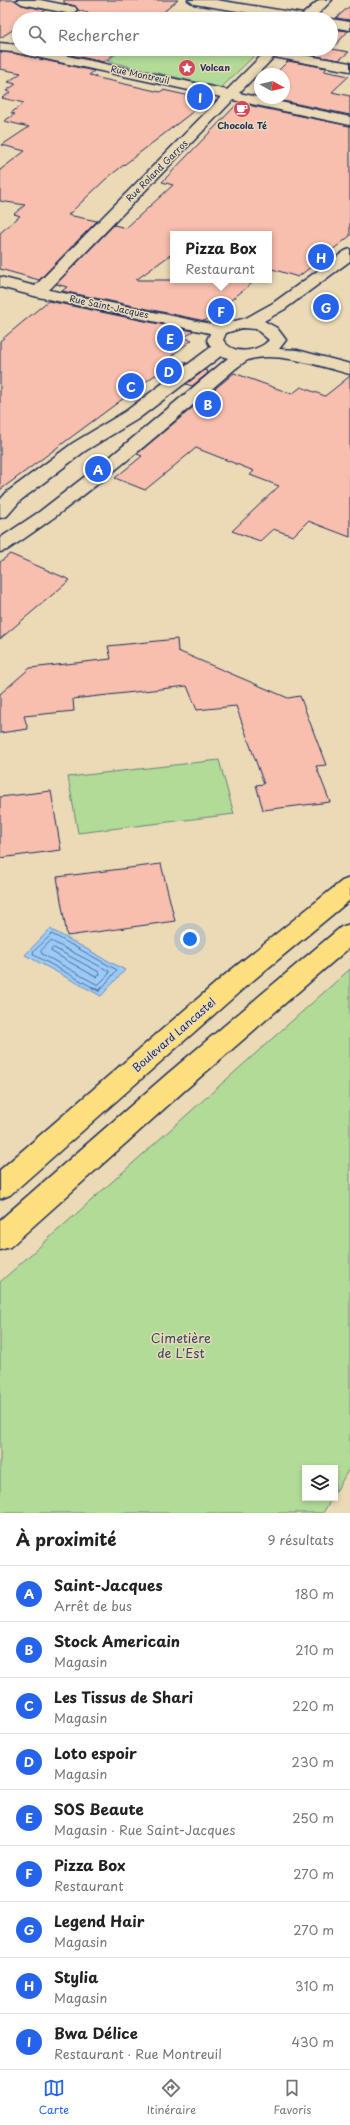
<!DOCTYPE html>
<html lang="fr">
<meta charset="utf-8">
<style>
:root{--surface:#fff;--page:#f6f6f6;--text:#222;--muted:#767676;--line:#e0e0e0;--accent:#2563eb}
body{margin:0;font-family:"Playpen Sans",sans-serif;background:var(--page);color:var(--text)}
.controls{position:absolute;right:12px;bottom:12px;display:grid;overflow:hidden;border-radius:0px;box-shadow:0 2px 6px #0003}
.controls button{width:36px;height:36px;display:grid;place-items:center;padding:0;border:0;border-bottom:1px solid var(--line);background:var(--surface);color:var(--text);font:20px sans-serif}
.compass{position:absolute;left:254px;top:68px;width:36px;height:36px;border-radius:50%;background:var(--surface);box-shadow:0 2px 6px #0003;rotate:98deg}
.you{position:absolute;left:190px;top:939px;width:14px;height:14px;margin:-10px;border:3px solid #fff;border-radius:50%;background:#1a73e8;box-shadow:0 0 0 6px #1a73e833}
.badge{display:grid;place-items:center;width:26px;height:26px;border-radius:50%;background:var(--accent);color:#fff;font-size:13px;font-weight:700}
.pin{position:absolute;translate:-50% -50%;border:2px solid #fff;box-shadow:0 1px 4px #0006}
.popup{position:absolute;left:170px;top:231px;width:102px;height:52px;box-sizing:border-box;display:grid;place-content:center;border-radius:0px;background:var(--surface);filter:drop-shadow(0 1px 3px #0005);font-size:13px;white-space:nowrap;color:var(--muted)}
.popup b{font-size:15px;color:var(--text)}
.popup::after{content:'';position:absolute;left:50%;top:100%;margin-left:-8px;border:8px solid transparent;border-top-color:var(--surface)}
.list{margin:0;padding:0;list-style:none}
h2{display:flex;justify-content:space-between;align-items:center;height:52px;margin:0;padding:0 16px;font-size:17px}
h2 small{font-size:13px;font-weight:400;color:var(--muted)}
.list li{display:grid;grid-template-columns:26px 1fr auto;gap:12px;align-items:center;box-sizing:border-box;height:56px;padding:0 16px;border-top:1px solid var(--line)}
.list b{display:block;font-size:15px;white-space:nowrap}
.list p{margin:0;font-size:13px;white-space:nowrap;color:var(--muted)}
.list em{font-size:13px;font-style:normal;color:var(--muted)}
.icon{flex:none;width:22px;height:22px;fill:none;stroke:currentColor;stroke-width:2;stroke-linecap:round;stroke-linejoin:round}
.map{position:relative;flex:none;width:350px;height:1513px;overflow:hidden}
.search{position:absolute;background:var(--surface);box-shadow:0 2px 6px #0003;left:12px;right:12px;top:12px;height:44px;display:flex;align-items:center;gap:10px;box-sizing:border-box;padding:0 14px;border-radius:22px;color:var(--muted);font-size:15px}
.sheet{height:556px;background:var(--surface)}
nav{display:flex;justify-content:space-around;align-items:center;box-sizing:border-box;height:56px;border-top:1px solid var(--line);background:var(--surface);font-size:11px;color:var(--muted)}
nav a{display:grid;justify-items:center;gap:2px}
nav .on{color:var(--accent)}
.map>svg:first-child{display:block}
.green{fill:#b2db98;stroke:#66857b}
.water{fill:#9ccaf7;stroke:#688cba}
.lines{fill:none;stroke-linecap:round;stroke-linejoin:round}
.shore-far1{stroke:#4f6d9b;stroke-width:1}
.shore{stroke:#4f6d9b;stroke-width:1.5}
.building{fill:#f8beae;stroke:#1b2f5e}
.street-casing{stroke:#1b2f5e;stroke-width:3}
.secondary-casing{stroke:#1b2f5e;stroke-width:3}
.primary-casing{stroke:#1b2f5e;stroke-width:3}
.street{fill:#ecdab7;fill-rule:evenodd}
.secondary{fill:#ecdab7;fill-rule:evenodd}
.primary{fill:#fedf80;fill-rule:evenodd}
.labels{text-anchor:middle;stroke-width:3;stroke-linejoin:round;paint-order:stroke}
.far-poi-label{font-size:9px;font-weight:bold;fill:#1b2f5e;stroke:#ecdab7;text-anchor:start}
.far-street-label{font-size:9px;fill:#1b2f5e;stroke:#ecdab7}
.street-label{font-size:11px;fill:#1b2f5e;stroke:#ecdab7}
.near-park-label{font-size:13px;fill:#324967;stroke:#ecdab7}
</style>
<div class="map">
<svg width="350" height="1513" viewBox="0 0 350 1513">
<rect width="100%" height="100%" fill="#ecdab7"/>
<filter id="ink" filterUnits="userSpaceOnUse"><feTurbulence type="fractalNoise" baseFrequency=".025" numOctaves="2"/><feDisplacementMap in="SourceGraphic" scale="8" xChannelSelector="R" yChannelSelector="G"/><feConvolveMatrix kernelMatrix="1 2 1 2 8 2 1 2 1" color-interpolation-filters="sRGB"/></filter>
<g filter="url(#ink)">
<g class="green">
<polygon points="123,49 261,49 221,88 107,61"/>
<polygon points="219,760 234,814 78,833 68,777"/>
<polygon points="350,969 350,1467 335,1493 335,1468 305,1468 305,1498 332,1498 323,1513 0,1513 0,1282"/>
</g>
<polygon class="water" points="50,929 125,970 101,996 25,955"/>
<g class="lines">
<g class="shore-far1">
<polygon points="51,941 109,971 109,974 98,985 42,954 41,951"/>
<polygon points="54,948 99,972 100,975 96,977 52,952 51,950"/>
<polyline points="94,988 34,955 33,952 52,934 117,970 102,988"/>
</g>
<polyline class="shore" points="92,987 99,991 103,987"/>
</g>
<g class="building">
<polygon points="0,0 15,0 22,5 46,10 31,19 19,19 19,26 0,38"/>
<polygon points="64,0 178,0 155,19 107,19 78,10 75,6 64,3"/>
<polygon points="350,6 350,20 336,18"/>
<polygon points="331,29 348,31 332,49 349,52 339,60 298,53 302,49 331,49"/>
<polygon points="42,49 120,49 104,62"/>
<polygon points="0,52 13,53 94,71 89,75 96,76 94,77 160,92 163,90 208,100 107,178 68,215 97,221 39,280 0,269 0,233 20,216 14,214 25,205 0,201 0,170 25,151 2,145 29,127 4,121 15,114 11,113 24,103 2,98 11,92 6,91 16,84 8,82 21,73 0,69"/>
<polygon points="288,61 327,68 324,71 349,76 332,92 350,96 350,115 269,98 284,98 284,74 275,74"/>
<polygon points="238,103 350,126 350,236 298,277 269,268 269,234 173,234 173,253 136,280 256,280 205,321 62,291 67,287 56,284 114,225 126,228 173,185 162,182"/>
<polygon points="48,301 193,331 184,338 192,340 170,357 187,363 167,378 155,375 0,490 0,341"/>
<polygon points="205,370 208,371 207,374 192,386 186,384"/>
<polygon points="234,373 292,394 301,387 325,396 350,376 350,537 308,521 293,536 273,529 260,541 232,531 279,486 250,475 254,471 196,448 145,490 115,478 142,456 137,454"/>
<polygon points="10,554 70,580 0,639 0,562"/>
<polygon points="177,639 178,651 288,698 300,696 326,765 316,766 330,802 263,810 256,785 264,784 236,706 197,710 187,686 73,699 74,711 24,716 28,729 0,733 0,694 30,668 111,659 108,646"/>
<polygon points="51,791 61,850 0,858 0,797"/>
<polygon points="161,864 175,921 67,936 57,877"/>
</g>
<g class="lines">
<g class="street-casing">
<g id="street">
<polygon points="16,0 40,0 75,7 77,10 71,14 22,4"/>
<polygon points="188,0 216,0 303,14 319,0 332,0 315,17 316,19 288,19 194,4"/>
<polygon points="331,19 350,22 350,30 331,27"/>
<polygon points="0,43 19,45 19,49 35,49 227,90 268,49 281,49 280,51 350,63 350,71 274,57 239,93 350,117 350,125 233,100 49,290 225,327 227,330 225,333 219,335 38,297 0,287 0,277 35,286 221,97 13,52 0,51"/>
</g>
</g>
<g class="secondary-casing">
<path id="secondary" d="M350,249V261L285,309L264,321L277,328L286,340L279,349L297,350L350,364V374C323,367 275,350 248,360C244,362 239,366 235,369C161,432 88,497 7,550L0,552V538L39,512L110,457L228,358L221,356L138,419L85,451L21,500L7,516L0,518V500L7,492L73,443L126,411L211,347L207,340L213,327L246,318L273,303L345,251ZM242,328L256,329L269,340C258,352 233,356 223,340L226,333Z"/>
</g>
<g class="primary-casing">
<g id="primary">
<polygon points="350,878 350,900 244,988 10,1195 0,1199 0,1170 226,974 342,881"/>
<polygon points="350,924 350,947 184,1091 10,1247 0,1250 0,1220 166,1075 341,927"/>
</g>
</g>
<use href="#street" class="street"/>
<use href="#secondary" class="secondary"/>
<use href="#primary" class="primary"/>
</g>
</g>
<defs>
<g id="sight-disc" transform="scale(0.9)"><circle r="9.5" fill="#d1495b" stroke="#ecdab7"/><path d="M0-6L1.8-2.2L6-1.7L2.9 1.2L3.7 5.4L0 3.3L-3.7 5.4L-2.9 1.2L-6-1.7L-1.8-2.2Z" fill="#fff"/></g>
<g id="cafe-disc" transform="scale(0.9)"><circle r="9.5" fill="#d1495b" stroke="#ecdab7"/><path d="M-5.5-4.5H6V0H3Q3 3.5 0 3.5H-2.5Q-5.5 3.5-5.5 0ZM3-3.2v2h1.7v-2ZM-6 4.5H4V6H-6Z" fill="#fff"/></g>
</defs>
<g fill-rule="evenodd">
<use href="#sight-disc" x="187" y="68"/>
<use href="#cafe-disc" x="242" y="109"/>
</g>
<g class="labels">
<g class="far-poi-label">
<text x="200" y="71">Volcan</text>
<text x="242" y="129" text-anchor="middle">Chocola Té</text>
</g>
<g class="far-street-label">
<text transform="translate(140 75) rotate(12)" y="3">Rue Montreuil</text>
<text transform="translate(157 171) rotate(-45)" y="3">Rue Roland Garros</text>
<text transform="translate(109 307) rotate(12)" y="3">Rue Saint-Jacques</text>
</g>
<g class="street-label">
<text transform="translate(174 1035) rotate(-41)" y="4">Boulevard Lancastel</text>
</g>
<g class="near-park-label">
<text x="181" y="1343">Cimetière<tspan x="181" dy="15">de L'Est</tspan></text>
</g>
</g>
</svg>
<div class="controls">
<button><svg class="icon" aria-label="layers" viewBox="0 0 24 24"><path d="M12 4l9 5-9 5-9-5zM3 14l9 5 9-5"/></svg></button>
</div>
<svg class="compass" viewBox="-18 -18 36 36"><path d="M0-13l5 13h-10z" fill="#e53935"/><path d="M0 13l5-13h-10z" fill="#767676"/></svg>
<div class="you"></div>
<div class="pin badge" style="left:98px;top:469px">A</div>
<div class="pin badge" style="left:208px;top:404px">B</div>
<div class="pin badge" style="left:131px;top:386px">C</div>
<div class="pin badge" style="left:169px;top:371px">D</div>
<div class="pin badge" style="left:170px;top:338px">E</div>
<div class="pin badge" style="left:221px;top:311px">F</div>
<div class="popup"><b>Pizza Box</b>Restaurant</div>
<div class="pin badge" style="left:326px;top:307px">G</div>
<div class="pin badge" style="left:321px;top:257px">H</div>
<div class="pin badge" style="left:200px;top:97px">I</div>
<div class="search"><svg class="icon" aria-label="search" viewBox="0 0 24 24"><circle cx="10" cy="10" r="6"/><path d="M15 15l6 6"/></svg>Rechercher</div>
</div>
<section class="sheet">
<h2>À proximité<small>9 résultats</small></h2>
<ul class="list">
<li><span class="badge">A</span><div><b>Saint-Jacques</b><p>Arrêt de bus</p></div><em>180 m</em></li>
<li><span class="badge">B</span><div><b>Stock Americain</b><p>Magasin</p></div><em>210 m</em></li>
<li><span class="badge">C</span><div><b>Les Tissus de Shari</b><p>Magasin</p></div><em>220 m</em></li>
<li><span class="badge">D</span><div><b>Loto espoir</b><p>Magasin</p></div><em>230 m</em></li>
<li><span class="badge">E</span><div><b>SOS Beaute</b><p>Magasin · Rue Saint-Jacques</p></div><em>250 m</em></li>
<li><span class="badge">F</span><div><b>Pizza Box</b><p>Restaurant</p></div><em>270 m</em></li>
<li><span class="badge">G</span><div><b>Legend Hair</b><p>Magasin</p></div><em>270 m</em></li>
<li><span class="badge">H</span><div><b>Stylia</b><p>Magasin</p></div><em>310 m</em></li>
<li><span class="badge">I</span><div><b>Bwa Délice</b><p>Restaurant · Rue Montreuil</p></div><em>430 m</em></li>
</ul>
</section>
<nav>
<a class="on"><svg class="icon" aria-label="map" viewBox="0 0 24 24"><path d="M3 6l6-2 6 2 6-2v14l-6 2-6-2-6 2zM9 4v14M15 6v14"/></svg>Carte</a>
<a><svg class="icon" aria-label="directions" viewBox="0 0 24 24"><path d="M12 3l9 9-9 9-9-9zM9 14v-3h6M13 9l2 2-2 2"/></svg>Itinéraire</a>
<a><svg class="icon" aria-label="saved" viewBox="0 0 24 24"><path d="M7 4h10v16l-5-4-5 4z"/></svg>Favoris</a>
</nav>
